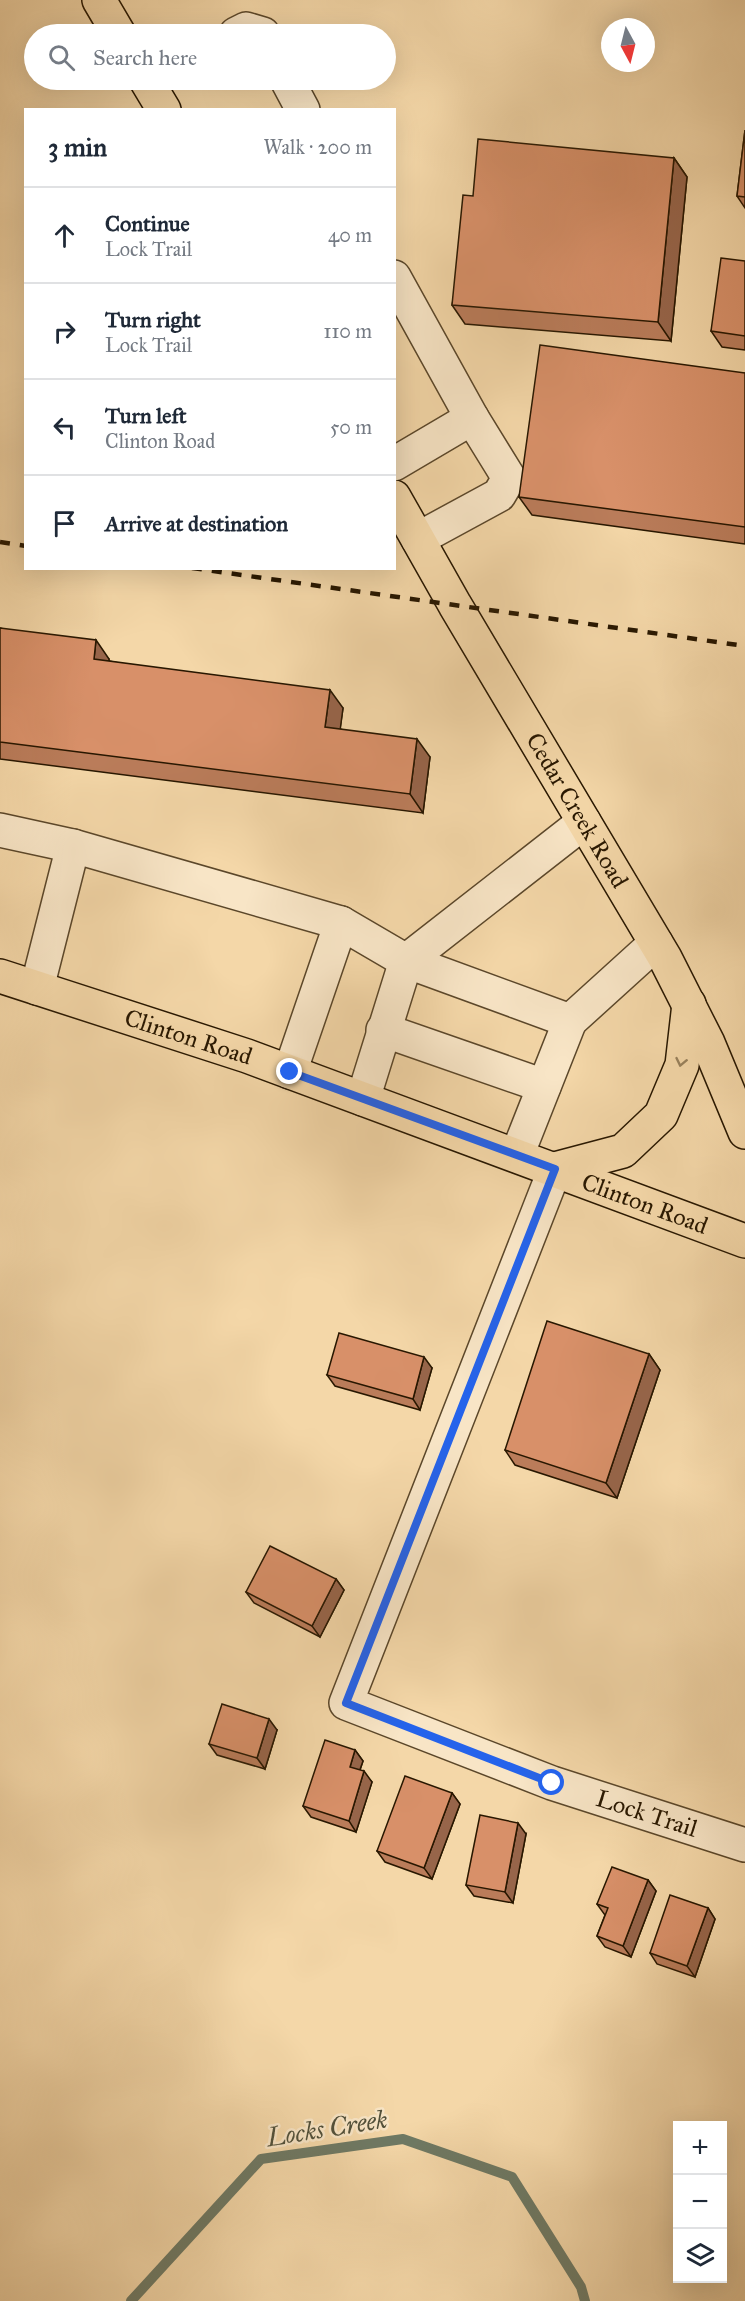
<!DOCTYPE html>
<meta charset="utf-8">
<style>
:root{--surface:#fff;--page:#f2f2f3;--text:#1f2937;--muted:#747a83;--line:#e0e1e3}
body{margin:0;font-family:"IM FELL Great Primer",serif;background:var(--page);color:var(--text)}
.controls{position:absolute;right:18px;bottom:18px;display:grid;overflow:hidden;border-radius:0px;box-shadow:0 6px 24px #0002}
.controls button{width:54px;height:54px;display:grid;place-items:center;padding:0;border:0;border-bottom:2px solid var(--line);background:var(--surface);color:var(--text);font:30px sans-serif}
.compass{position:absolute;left:601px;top:18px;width:54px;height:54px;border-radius:50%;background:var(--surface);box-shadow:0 6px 24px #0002;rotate:173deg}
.stop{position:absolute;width:18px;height:18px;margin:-14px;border:4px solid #2563eb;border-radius:50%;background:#fff}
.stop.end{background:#2563eb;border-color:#fff;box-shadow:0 2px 6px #0008}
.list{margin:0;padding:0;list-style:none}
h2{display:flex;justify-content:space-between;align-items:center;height:78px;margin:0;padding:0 24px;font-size:26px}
h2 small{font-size:20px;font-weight:400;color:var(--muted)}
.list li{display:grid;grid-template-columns:39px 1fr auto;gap:18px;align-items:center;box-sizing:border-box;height:96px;padding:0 24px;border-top:2px solid var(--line)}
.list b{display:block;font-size:22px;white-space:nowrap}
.list p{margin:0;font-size:20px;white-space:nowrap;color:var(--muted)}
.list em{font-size:20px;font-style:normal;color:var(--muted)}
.icon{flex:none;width:33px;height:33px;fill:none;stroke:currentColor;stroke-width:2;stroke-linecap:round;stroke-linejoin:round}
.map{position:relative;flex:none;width:745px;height:2301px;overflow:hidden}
.search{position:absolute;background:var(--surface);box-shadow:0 6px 24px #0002;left:24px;top:24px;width:372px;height:66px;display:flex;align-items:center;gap:15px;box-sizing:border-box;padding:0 21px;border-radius:33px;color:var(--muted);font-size:22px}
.panel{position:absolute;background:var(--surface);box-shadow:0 6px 24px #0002;left:24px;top:108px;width:372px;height:462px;border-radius:0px}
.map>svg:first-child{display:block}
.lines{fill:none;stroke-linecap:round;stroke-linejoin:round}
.stream{stroke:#6e7964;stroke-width:10}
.minor-casing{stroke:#5b472a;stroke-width:36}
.major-casing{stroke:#281700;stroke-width:36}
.minor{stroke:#f8e5c6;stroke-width:33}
.major{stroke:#f4d7a8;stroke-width:33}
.rail{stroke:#281700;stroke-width:4.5;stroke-dasharray:10 10;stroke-linecap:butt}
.wall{fill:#ba7c5a;stroke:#281700;stroke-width:1.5}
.shaded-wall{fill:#97654a;stroke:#281700;stroke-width:1.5}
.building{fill:#d89069;stroke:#281700;stroke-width:1.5}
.oneway{stroke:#98815c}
.route{stroke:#2563eb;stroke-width:8}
.labels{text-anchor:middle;stroke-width:5;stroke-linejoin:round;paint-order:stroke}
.street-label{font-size:24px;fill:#281700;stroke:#f8e5c6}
.water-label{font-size:26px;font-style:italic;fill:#51503a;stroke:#f8e5c6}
</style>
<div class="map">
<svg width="745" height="2301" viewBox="0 0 745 2301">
<rect width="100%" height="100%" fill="#f4d7a8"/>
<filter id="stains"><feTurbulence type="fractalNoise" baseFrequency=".00333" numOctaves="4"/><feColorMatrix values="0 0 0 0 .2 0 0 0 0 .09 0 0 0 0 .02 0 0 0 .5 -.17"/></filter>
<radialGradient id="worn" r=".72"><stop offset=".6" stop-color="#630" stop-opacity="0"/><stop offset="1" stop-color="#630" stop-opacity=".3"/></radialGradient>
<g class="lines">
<polyline class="stream" points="131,2301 261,2159 403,2139 512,2177 581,2287 585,2301"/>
<g class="minor-casing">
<g id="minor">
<polyline points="236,34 246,29 263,34"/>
<polyline points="287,80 303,110"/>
<polyline points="394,277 472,418 509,478 499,495 418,539"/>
<polyline points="394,464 472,418"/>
<polyline points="0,830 73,846 341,923 406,961 584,822"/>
<polyline points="37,988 73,846"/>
<polyline points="383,1030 544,1086"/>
<polyline points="290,1072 341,923"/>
<polyline points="363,1099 406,961 570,1021 656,943"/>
<polyline points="517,1155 570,1021"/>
<path id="s1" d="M555,1169L346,1703L552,1783L745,1845"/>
</g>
</g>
<g class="major-casing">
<g id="major">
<polyline points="99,0 119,34"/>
<polyline points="146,80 164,110"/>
<path id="s2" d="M394,497L455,605L665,958L708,1043L745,1132"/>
<path id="s3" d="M0,976L247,1056L745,1241"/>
<polyline points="555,1169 623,1151 661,1115 682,1065 689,1004"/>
</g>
</g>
<use href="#minor" class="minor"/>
<use href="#major" class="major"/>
<g class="rail">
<polyline points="0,542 26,546"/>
<polyline points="192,568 745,646"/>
</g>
</g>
<g class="wall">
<polygon points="745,130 745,208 737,196"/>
<polygon points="674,158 687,177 671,341 465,324 452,305 473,196"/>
<polygon points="745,261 745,350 722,347 711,331"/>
<polygon points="745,373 745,544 532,515 519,497"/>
<polygon points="0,628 109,659 109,661 343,708 340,729 430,757 423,813 0,759"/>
<polygon points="649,1354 660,1370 617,1498 515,1465 505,1450"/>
<polygon points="432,1368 420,1410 335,1386 327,1375"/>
<polygon points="336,1579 344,1590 320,1637 254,1603 246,1592"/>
<polygon points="277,1730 265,1769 217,1755 209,1744"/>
<polygon points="355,1750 363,1761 360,1770 372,1782 356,1832 311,1817 303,1806"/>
<polygon points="452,1793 460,1804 432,1879 385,1862 377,1851"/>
<polygon points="526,1834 513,1903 474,1896 466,1885"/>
<polygon points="648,1880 656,1891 631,1957 605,1947 597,1936 605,1915 597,1904"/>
<polygon points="708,1908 715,1919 695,1977 657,1964 650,1953"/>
</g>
<g class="shaded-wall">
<polygon points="674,158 687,177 671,341 658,322"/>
<polygon points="96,640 109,659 107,678 94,659"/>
<polygon points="330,690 343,708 338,746 325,727"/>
<polygon points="417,739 430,757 423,813 410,794"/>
<polygon points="649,1354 660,1370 617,1498 606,1483"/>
<polygon points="424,1357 432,1368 420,1410 413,1399"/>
<polygon points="336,1579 344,1590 320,1637 312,1626"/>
<polygon points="269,1719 277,1730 265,1769 257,1758"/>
<polygon points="355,1750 363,1761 357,1778 350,1767"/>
<polygon points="364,1771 372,1782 356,1832 349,1821"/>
<polygon points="452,1793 460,1804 432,1879 424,1868"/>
<polygon points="518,1823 526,1834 513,1903 505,1892"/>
<polygon points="648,1880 656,1891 631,1957 623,1946"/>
<polygon points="708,1908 715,1919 695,1977 687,1966"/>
</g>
<g class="building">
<polygon points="745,130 745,197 737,196"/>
<polygon points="478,139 674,158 658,322 452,305 463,195 473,196"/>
<polygon points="721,258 745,261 745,336 711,331"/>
<polygon points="540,345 745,373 745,527 519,497"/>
<polygon points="0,628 96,640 94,659 330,690 325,727 417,739 410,794 0,742"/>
<polygon points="547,1321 649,1354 606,1483 505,1450"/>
<polygon points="339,1333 424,1357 413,1399 327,1375"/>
<polygon points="270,1546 336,1579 312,1626 246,1592"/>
<polygon points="222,1704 269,1719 257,1758 209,1744"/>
<polygon points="325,1740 355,1750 350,1767 364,1771 349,1821 303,1806"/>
<polygon points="405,1776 452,1793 424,1868 377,1851"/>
<polygon points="480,1815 518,1823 505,1892 466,1885"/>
<polygon points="612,1867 648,1880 623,1946 597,1936 608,1908 597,1904"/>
<polygon points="670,1895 708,1908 687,1966 650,1953"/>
</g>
<defs><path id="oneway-chevron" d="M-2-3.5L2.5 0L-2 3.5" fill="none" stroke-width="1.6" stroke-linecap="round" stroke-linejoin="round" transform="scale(1.5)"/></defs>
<use class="oneway" href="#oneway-chevron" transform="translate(681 1062) rotate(102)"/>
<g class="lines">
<polyline class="route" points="290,1072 555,1169 346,1703 552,1783"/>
</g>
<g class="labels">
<g class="street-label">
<text dy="8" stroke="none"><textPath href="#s2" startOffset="363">Cedar Creek Road</textPath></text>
<text dy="8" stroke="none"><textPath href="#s3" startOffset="198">Clinton Road</textPath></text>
<text dy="8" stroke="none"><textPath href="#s3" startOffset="684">Clinton Road</textPath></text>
<text dy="8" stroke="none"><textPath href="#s1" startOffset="894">Lock Trail</textPath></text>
</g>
<g class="water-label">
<text transform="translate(327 2128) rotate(-9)" y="9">Locks Creek</text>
</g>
</g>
<rect width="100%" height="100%" filter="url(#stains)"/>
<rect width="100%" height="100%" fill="url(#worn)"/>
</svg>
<div class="controls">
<button>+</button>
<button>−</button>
<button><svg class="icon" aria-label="layers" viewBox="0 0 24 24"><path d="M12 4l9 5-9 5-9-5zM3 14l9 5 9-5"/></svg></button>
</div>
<svg class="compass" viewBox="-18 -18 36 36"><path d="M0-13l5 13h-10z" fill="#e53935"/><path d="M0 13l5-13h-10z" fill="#747a83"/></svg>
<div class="stop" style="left:552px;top:1783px"></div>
<div class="stop end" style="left:290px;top:1072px"></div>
<div class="search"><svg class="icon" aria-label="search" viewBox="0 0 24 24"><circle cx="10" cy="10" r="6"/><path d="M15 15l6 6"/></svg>Search here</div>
<section class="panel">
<h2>3 min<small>Walk · 200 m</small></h2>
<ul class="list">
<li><svg class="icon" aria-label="ahead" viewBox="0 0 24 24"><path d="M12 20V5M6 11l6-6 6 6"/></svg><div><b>Continue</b><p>Lock Trail</p></div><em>40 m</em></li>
<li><svg class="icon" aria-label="right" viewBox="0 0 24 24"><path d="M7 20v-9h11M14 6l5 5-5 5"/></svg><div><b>Turn right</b><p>Lock Trail</p></div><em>110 m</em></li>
<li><svg class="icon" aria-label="left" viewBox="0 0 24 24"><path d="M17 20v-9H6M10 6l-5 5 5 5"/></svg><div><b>Turn left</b><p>Clinton Road</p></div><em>50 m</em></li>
<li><svg class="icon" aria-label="arrive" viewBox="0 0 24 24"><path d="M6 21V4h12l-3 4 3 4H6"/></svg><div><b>Arrive at destination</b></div></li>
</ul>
</section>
</div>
